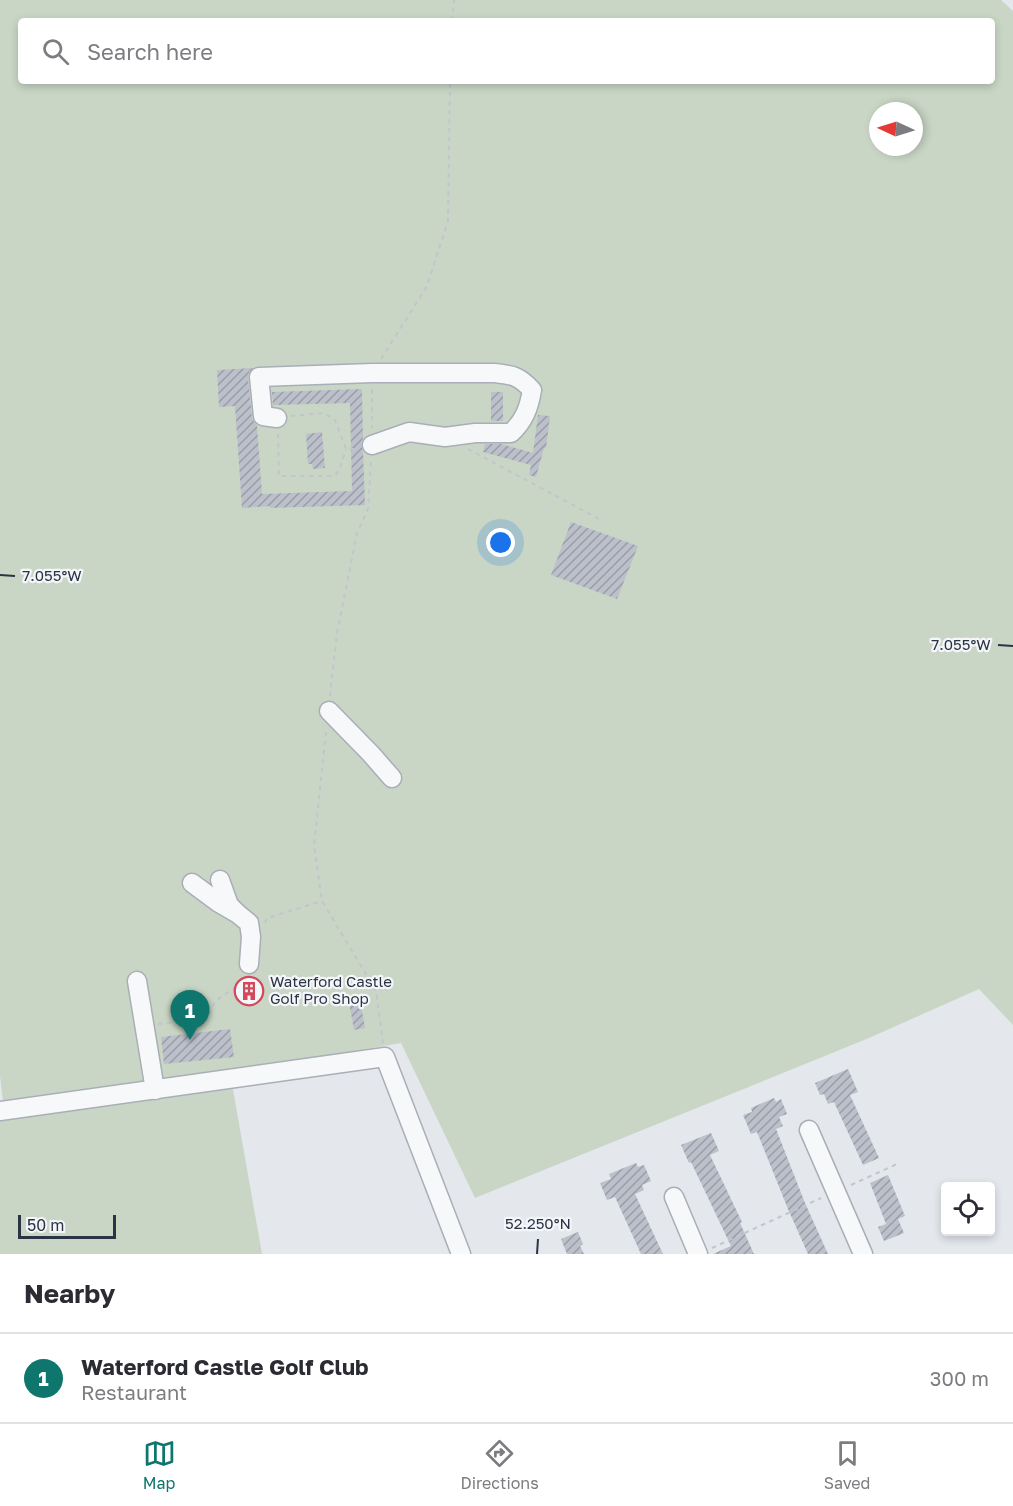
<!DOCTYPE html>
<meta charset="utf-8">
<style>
:root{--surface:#fff;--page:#f7f7f7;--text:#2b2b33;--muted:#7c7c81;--line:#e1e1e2;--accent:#0f766e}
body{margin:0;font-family:"Golos Text",sans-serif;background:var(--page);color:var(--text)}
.controls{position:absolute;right:18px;bottom:18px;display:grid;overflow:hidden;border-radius:6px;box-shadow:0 3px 9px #0003}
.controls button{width:54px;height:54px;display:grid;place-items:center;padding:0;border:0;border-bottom:2px solid var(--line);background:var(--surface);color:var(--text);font:30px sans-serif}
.compass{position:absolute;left:869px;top:102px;width:54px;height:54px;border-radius:50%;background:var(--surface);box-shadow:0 3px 9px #0003;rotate:274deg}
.scale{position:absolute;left:18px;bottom:15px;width:98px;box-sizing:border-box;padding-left:6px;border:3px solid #2b3445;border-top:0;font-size:16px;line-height:21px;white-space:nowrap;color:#2b3445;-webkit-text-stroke:4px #f4f6f9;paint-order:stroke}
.you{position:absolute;left:501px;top:543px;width:21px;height:21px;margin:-15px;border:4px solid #fff;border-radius:50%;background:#1a73e8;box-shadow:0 0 0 9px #1a73e833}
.badge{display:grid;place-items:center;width:39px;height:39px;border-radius:50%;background:var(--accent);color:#fff;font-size:20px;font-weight:700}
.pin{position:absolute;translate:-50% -50px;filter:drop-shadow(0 2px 3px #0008)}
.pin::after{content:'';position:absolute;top:32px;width:21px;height:18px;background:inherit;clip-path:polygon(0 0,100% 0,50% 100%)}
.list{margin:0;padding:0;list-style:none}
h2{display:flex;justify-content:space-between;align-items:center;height:78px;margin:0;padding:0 24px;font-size:26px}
h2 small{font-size:20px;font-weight:400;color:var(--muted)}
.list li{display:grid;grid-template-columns:39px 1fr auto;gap:18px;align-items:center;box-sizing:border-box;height:90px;padding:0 24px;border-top:2px solid var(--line)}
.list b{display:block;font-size:22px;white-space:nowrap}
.list p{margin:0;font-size:20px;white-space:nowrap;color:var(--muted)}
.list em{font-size:20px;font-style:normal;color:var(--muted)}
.icon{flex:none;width:33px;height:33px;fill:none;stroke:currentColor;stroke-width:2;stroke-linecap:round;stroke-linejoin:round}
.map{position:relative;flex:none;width:1013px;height:1254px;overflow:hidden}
.search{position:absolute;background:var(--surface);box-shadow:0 3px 9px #0003;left:18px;right:18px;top:18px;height:66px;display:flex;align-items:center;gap:15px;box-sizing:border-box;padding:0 21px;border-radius:6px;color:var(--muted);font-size:22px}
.sheet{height:168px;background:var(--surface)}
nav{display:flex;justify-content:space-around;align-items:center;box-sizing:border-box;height:84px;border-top:2px solid var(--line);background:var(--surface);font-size:16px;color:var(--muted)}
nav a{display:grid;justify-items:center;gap:3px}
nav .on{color:var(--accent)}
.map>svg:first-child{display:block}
.grass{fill:#c9d6c5;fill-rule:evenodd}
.building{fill:url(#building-hatch)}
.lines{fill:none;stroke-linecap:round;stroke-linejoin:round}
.minor-casing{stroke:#a9aeb7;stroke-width:21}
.path{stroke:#c2c5cb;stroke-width:2;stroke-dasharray:4.5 4.5;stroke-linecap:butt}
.minor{stroke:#f7f8fa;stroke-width:18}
.ticks{fill:none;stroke:#2b3445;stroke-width:2}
.labels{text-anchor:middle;stroke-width:4.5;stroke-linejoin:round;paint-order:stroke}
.poi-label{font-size:15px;fill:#2b3445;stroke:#f4f6f9;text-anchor:start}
.ticks-label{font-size:15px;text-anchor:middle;fill:#2b3445;stroke:#f4f6f9;stroke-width:4.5;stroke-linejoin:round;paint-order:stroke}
</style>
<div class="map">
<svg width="1013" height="1254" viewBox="0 0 1013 1254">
<defs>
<pattern id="building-hatch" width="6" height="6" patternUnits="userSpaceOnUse" patternTransform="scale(1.5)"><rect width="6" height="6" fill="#bbc0ca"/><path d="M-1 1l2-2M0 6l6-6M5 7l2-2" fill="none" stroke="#989da6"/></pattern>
</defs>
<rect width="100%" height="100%" fill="#e4e7ec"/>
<path class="grass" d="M0,0H1001L1013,11V1025L979,989L869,1038L475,1198L401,1043L237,1071L232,1084L262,1254H0V1111L3,1102L0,1076ZM21,21H992V81H21ZM878,111H914V147H878Z"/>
<g class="building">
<polygon points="253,368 249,372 248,378 252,417 254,422 257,426 262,494 352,491 350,403 273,405 272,392 362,389 363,438 361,444 363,452 365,505 270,508 270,506 242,508 235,406 219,407 217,370"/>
<rect x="491" y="392" width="12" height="29"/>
<polygon points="538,415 550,416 546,448 544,448 536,477 529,475 531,465 483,452 485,444 501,444 533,453"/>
<polygon points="322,432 325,468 313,469 312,464 308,464 306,434"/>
<polygon points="571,522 638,546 617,599 551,575"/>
<polygon points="248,980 258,984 249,1003 240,998"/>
<polygon points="360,1000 365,1028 354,1030 349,1002"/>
<polygon points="230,1029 234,1057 164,1064 161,1037"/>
<polygon points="848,1069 858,1092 850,1095 879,1158 863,1165 834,1102 828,1104 824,1094 820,1095 815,1083"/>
<polygon points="774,1098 776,1102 781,1099 787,1114 779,1117 783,1126 776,1129 805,1203 828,1254 808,1254 788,1209 757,1132 751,1134 743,1115 752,1112 751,1108"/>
<polygon points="711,1133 719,1151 710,1155 742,1222 740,1223 754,1254 713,1254 731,1246 691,1162 689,1163 681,1145"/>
<polygon points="636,1163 638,1167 644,1165 651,1181 642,1185 644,1190 635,1194 663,1254 641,1254 615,1197 607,1200 600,1183 611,1179 609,1174"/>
<polygon points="888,1175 905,1216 898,1219 904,1233 884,1241 878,1227 886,1224 870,1183"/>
<polygon points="578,1232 583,1244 580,1246 584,1254 567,1254 561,1239"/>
</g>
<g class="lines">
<g class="minor-casing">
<g id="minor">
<path d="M277,418L263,416L259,377L372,373H495C513,375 519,376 532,390C529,408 524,421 511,433H475L445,437L409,432L372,445"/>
<polyline points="329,711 371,754 392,778"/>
<polyline points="220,880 229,905 237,913"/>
<polyline points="192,883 219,903 238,914 249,923 251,937 249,964"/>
<polyline points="137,981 155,1090"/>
<polyline points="0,1111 385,1057 461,1254"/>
<polyline points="809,1130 863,1254"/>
<polyline points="674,1197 698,1254"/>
</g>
</g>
<g class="path">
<polyline points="452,21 454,0"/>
<polyline points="381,359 427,286 448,221 450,81"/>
<polyline points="372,389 372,428"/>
<polyline points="291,416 324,413 335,420 346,449 359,449"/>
<polyline points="278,434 279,476 335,476 340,468 346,449"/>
<polyline points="468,449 603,521"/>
<polyline points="330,696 337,633 357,533 368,509 371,461"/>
<polyline points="326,732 314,846 322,901 376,991 383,1043"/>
<polyline points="265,923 267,918 322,901"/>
<polyline points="158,1024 207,1019 215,1001 242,983 244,979"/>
<polyline points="851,1185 897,1164"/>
<polyline points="712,1248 821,1198"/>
</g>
<use href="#minor" class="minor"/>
</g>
<path class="ticks" d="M0,575L15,576M998,645L1013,646M537,1254L538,1239"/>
<defs>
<g id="building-ring" transform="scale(1.5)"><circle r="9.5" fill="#f4f6f9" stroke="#d1495b" stroke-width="1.5"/><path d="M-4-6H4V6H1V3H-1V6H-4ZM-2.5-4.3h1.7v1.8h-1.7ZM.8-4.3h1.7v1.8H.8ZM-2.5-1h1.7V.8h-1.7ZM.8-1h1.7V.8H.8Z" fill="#d1495b"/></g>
</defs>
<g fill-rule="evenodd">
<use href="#building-ring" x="249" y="991"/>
</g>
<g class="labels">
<g class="poi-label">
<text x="270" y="987">Waterford Castle<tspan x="270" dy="17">Golf Pro Shop</tspan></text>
</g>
</g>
<g class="ticks-label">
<text x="52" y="581">7.055°W</text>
<text x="961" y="650">7.055°W</text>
<text x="538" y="1229">52.250°N</text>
</g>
</svg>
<div class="controls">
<button><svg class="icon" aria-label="locate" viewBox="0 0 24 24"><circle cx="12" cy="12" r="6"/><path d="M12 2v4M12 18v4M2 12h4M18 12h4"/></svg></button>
</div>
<svg class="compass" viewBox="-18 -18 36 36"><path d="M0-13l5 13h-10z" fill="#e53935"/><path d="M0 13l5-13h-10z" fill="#7c7c81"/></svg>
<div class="scale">50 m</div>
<div class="you"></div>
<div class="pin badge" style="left:190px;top:1040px">1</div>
<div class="search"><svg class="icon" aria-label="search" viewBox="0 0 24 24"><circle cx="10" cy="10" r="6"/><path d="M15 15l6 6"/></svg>Search here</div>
</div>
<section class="sheet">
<h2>Nearby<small></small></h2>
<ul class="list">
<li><span class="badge">1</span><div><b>Waterford Castle Golf Club</b><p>Restaurant</p></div><em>300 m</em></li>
</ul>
</section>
<nav>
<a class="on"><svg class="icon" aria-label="map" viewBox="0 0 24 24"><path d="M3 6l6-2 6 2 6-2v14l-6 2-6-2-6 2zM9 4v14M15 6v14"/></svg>Map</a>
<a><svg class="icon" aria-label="directions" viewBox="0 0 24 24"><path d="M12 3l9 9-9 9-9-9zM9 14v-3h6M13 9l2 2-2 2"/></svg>Directions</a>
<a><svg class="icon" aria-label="saved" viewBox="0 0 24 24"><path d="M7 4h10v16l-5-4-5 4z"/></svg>Saved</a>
</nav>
